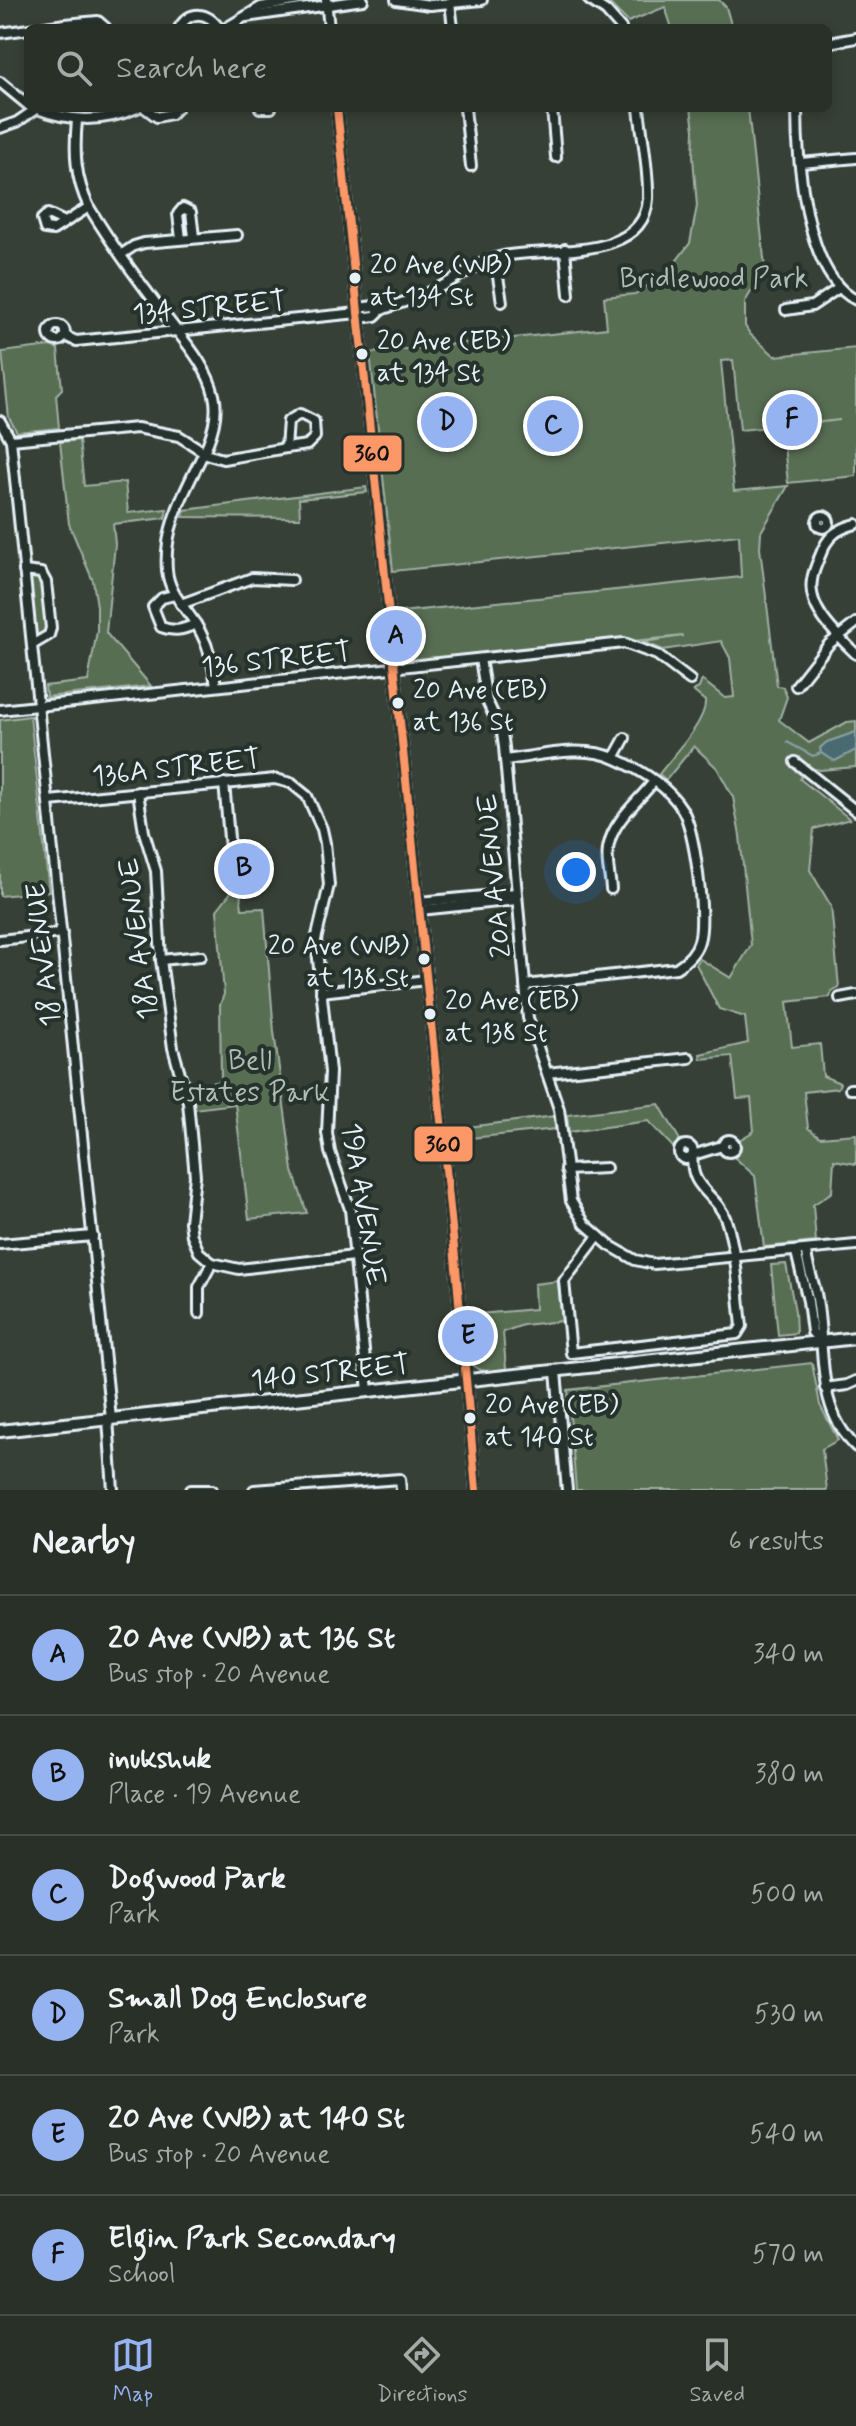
<!DOCTYPE html>
<meta charset="utf-8">
<style>
:root{--surface:#293028;--page:#353c34;--text:#f1f3f6;--muted:#a5a9a8;--line:#454b45;--accent:#95b2f1}
body{margin:0;font-family:Mynerve,sans-serif;background:var(--page);color:var(--text)}
.you{position:absolute;left:576px;top:872px;width:28px;height:28px;margin:-20px;border:6px solid #fff;border-radius:50%;background:#1a73e8;box-shadow:0 0 0 12px #1a73e833}
.badge{display:grid;place-items:center;width:52px;height:52px;border-radius:50%;background:var(--accent);color:#111;font-size:26px;font-weight:700}
.pin{position:absolute;translate:-50% -50%;border:4px solid #fff;box-shadow:0 2px 8px #0006}
.list{margin:0;padding:0;list-style:none}
h2{display:flex;justify-content:space-between;align-items:center;height:104px;margin:0;padding:0 32px;font-size:34px}
h2 small{font-size:26px;font-weight:400;color:var(--muted)}
.list li{display:grid;grid-template-columns:52px 1fr auto;gap:24px;align-items:center;box-sizing:border-box;height:120px;padding:0 32px;border-top:2px solid var(--line)}
.list b{display:block;font-size:30px;white-space:nowrap}
.list p{margin:0;font-size:26px;white-space:nowrap;color:var(--muted)}
.list em{font-size:26px;font-style:normal;color:var(--muted)}
.icon{flex:none;width:44px;height:44px;fill:none;stroke:currentColor;stroke-width:2;stroke-linecap:round;stroke-linejoin:round}
.map{position:relative;flex:none;width:856px;height:1490px;overflow:hidden}
.search{position:absolute;background:var(--surface);box-shadow:0 4px 12px #0003;left:24px;right:24px;top:24px;height:88px;display:flex;align-items:center;gap:20px;box-sizing:border-box;padding:0 28px;border-radius:12px;color:var(--muted);font-size:30px}
.sheet{height:824px;background:var(--surface)}
nav{display:flex;justify-content:space-around;align-items:center;box-sizing:border-box;height:112px;border-top:2px solid var(--line);background:var(--surface);font-size:22px;color:var(--muted)}
nav a{display:grid;justify-items:center;gap:4px}
nav .on{color:var(--accent)}
.map>svg:first-child{display:block}
.green{fill:#596e52;stroke:#a0b0a5;stroke-width:2}
.water{fill:#486a6f;stroke:#88a0a6;stroke-width:2}
.lines{fill:none;stroke-linecap:round;stroke-linejoin:round}
.stream{stroke:#88a0a6;stroke-width:2}
.minor-casing{stroke:#e8f1f8;stroke-width:14}
.major-casing{stroke:#e8f1f8;stroke-width:16}
.minor{stroke:#26332d;stroke-width:8}
.major{stroke:#26332d;stroke-width:10}
.bus-1-casing{stroke:#26332d;stroke-width:14}
.bus-1{stroke:#fc9868;stroke-width:8}
.bus-dot{fill:#e8f1f8;stroke:#26332d;stroke-width:3}
.labels{text-anchor:middle;stroke-width:8;stroke-linejoin:round;paint-order:stroke}
.bus-label{font-size:26px;fill:#e8f1f8;stroke:#26332d;text-anchor:start}
.park-label{font-size:28px;fill:#afbdb6;stroke:#26332d}
.street-label{font-size:28px;fill:#e8f1f8;stroke:#26332d}
.line-badge{stroke:#26332d;stroke-width:3}
.pale-badge-label{font-size:22px;text-anchor:middle;font-weight:bold;fill:#111}
</style>
<div class="map">
<svg width="856" height="1490" viewBox="0 0 856 1490">
<rect width="100%" height="100%" fill="#374036"/>
<filter id="ink" filterUnits="userSpaceOnUse"><feTurbulence type="fractalNoise" baseFrequency=".0125" numOctaves="2"/><feDisplacementMap in="SourceGraphic" scale="16" xChannelSelector="R" yChannelSelector="G"/><feConvolveMatrix kernelMatrix="1 2 1 2 8 2 1 2 1" color-interpolation-filters="sRGB"/></filter>
<g filter="url(#ink)">
<g class="green">
<polygon points="606,0 719,0 726,7 732,28 672,28 665,7 628,22"/>
<path d="M691,108H748L765,268L745,302V326L750,334L775,356L856,348V476L788,483L782,427L840,420L740,430L733,360L721,361L734,491L788,486L761,532L760,548L777,686L783,687L787,697L779,720L809,743L847,722L856,721V767L820,770L810,768L805,771L800,779L850,819L814,829L810,870L831,906L839,987L832,991L830,997L787,1002L792,1047L820,1044L823,1076L840,1083L838,1088L804,1092L808,1128L820,1137L856,1134V1164L834,1160L832,1192L813,1205L816,1242L764,1247L755,1176L733,1156L737,1150L736,1142L754,1131L751,1098L737,1099L732,1056L701,1059L700,1054L748,1043L745,1017L719,1009L696,964L700,959L731,978L751,945L740,836L733,797L717,768L694,746L666,780L659,774C671,758 707,721 705,701L693,691L699,688L702,680L725,698L734,697L730,658L721,641L663,650L644,642L683,636L406,664L401,612L741,577L739,535L393,571L370,353L607,328L604,297L635,294L667,273L690,243L697,206L693,157L694,130Z"/>
<polygon points="50,346 58,349 62,389 56,395 59,428 17,432 9,418 2,352"/>
<polygon points="79,440 84,486 125,482 128,513 167,509 165,518 113,524 115,544 106,633 151,686 46,697 45,686 88,681 97,631 97,606 93,581 69,524 60,442"/>
<polygon points="366,487 367,492 299,499 300,518 183,517 185,510"/>
<polygon points="28,573 40,579 42,585 48,629 36,636"/>
<polygon points="30,716 49,891 0,896 0,720"/>
<polygon points="239,881 242,909 264,908 274,1032 293,1171 307,1213 249,1219 235,1104 194,1109 191,1086 221,1081 220,1005 224,994 217,910 231,892 230,882"/>
<polygon points="659,1104 680,1140 673,1147 648,1121 569,1132 567,1115"/>
<polygon points="556,1116 556,1129 452,1140 451,1129"/>
<polygon points="786,1264 795,1311 796,1333 778,1335 771,1265"/>
<path d="M558,1281L562,1321L523,1325L503,1332L506,1369C494,1370 481,1375 472,1364L467,1315L535,1309L534,1284Z"/>
<polygon points="812,1363 820,1405 838,1440 822,1449 827,1490 576,1490 568,1390"/>
</g>
<polygon class="water" points="856,732 856,750 835,761 821,753 820,748 827,742"/>
<g class="lines">
<polyline class="stream" points="787,742 813,756 821,753"/>
<g class="minor-casing">
<g id="minor">
<polyline points="326,0 329,28"/>
<polyline points="396,0 430,5 482,0"/>
<polyline points="589,0 606,11 621,28"/>
<polyline points="450,3 453,28"/>
<polyline points="246,17 363,0"/>
<polyline points="65,24 98,21 106,28"/>
<path d="M179,28C190,10 207,11 219,28"/>
<polyline points="226,28 261,7 299,0"/>
<polyline points="0,33 66,24"/>
<polyline points="828,43 856,38"/>
<polyline points="0,82 28,105"/>
<path d="M35,108C70,122 102,123 137,108"/>
<polyline points="145,108 157,117 171,114 177,108"/>
<polyline points="260,108 271,108"/>
<polyline points="337,108 455,1257 476,1490"/>
<polyline points="465,108 471,166"/>
<polyline points="552,108 556,157"/>
<path d="M797,108C797,159 805,275 856,300"/>
<path d="M77,120C74,152 75,178 89,207C113,247 142,285 170,322C187,344 208,368 214,395C218,411 214,428 208,443C190,484 163,522 167,570C169,596 190,611 201,633C210,650 214,668 216,686"/>
<polyline points="0,128 17,122 36,109"/>
<polyline points="801,163 856,158"/>
<polyline points="65,222 48,214 42,219 45,229 53,230 89,207"/>
<polyline points="181,239 178,214 183,208 191,212 194,237"/>
<polyline points="565,249 569,295"/>
<polyline points="122,254 134,246 144,243 237,235"/>
<polyline points="495,258 502,302"/>
<polyline points="358,308 374,306 381,310"/>
<polyline points="786,310 812,306 839,288"/>
<path d="M359,318L375,316L381,310C400,303 420,298 438,288C460,277 479,261 503,256C547,247 644,262 648,199C649,170 642,137 639,108"/>
<circle cx="57" cy="333" r="8"/>
<polyline points="65,336 76,341 358,313"/>
<polygon points="300,414 314,421 315,437 307,445 286,448 288,421"/>
<polyline points="0,421 11,440 111,1419"/>
<polyline points="11,440 137,428 179,436 209,455 223,459 286,448"/>
<circle cx="823" cy="522" r="6"/>
<path d="M856,524C837,529 827,536 820,556C817,563 813,572 812,580C807,609 837,635 856,654"/>
<polyline points="24,571 41,573 46,582 51,628 49,635 32,645"/>
<path d="M174,595L162,598L153,607L161,627C175,632 182,630 196,624"/>
<polyline points="181,604 252,578 292,580"/>
<polyline points="480,659 487,701 502,733 504,747 528,1018 559,1109 571,1201 585,1224 609,1245 635,1260 654,1264 856,1245"/>
<polyline points="796,686 829,644 856,623"/>
<polyline points="0,710 624,643 657,655 690,680"/>
<polyline points="614,758 625,738"/>
<path d="M505,760C539,756 582,744 614,758C639,769 667,785 682,809C695,829 706,918 699,941C696,953 687,961 676,968L525,985"/>
<polyline points="795,762 856,811"/>
<polyline points="224,783 232,871"/>
<polyline points="138,792 144,832 156,871 161,960 173,1048 188,1102 195,1176 190,1222 192,1236 199,1252 212,1263 239,1269 354,1256"/>
<polyline points="49,801 275,779 291,783 307,796 322,829 325,843 329,885 316,940 330,1072 327,1133 330,1152 350,1209 368,1391"/>
<path d="M611,889C610,875 605,858 609,844C614,820 640,800 654,781"/>
<polyline points="419,902 516,893"/>
<polyline points="420,910 517,900"/>
<polyline points="0,940 62,933"/>
<polyline points="161,960 201,956"/>
<polyline points="321,992 427,980"/>
<polyline points="840,998 856,995"/>
<polyline points="547,1073 689,1058"/>
<polyline points="850,1089 856,1089"/>
<circle cx="729" cy="1146" r="6"/>
<circle cx="686" cy="1152" r="7"/>
<polyline points="566,1170 606,1168"/>
<path d="M598,1236L564,1281L571,1353L737,1334L742,1326C738,1291 737,1253 726,1220C717,1193 688,1189 693,1155L722,1146"/>
<polyline points="0,1244 93,1236"/>
<path d="M806,1251C807,1268 815,1283 817,1299C826,1351 815,1407 856,1447"/>
<polyline points="796,1252 808,1301 812,1332 820,1341"/>
<polyline points="199,1313 199,1287 212,1263"/>
<polyline points="556,1372 567,1490"/>
<polyline points="825,1388 847,1385 856,1381"/>
<polyline points="108,1419 113,1490"/>
<polyline points="191,1490 212,1490"/>
<polyline points="254,1490 400,1479 401,1490"/>
</g>
</g>
<g class="major-casing">
<polyline id="major" points="0,1431 856,1338"/>
</g>
<use href="#minor" class="minor"/>
<use href="#major" class="major"/>
<g class="bus-1-casing">
<polyline id="bus-1" points="337,108 455,1257 476,1490"/>
</g>
<use href="#bus-1" class="bus-1"/>
</g>
</g>
<g class="bus-dot">
<circle cx="355" cy="278" r="7"/>
<circle cx="362" cy="354" r="7"/>
<circle cx="398" cy="703" r="7"/>
<circle cx="424" cy="959" r="7"/>
<circle cx="430" cy="1014" r="7"/>
<circle cx="470" cy="1418" r="7"/>
</g>
<g class="labels">
<g class="bus-label">
<text x="370" y="273">20 Ave (WB)<tspan x="370" dy="32">at 134 St</tspan></text>
<text x="377" y="349">20 Ave (EB)<tspan x="377" dy="32">at 134 St</tspan></text>
<text x="413" y="698">20 Ave (EB)<tspan x="413" dy="32">at 136 St</tspan></text>
<text x="409" y="954" text-anchor="end">20 Ave (WB)<tspan x="409" dy="32">at 138 St</tspan></text>
<text x="445" y="1009">20 Ave (EB)<tspan x="445" dy="32">at 138 St</tspan></text>
<text x="485" y="1413">20 Ave (EB)<tspan x="485" dy="32">at 140 St</tspan></text>
</g>
<g class="park-label">
<text x="714" y="287">Bridlewood Park</text>
<text x="250" y="1069">Bell<tspan x="250" dy="32">Estates Park</tspan></text>
</g>
<g class="street-label">
<text transform="translate(209 306) rotate(-5)" y="10">134 STREET</text>
<text transform="translate(276 658) rotate(-6)" y="10">136 STREET</text>
<text transform="translate(176 766) rotate(-6)" y="10">136A STREET</text>
<text transform="translate(493 876) rotate(-95)" y="10">20A AVENUE</text>
<text transform="translate(137 939) rotate(-97)" y="10">18A AVENUE</text>
<text transform="translate(42 955) rotate(-96)" y="10">18 AVENUE</text>
<text transform="translate(365 1204) rotate(81)" y="10">19A AVENUE</text>
<text transform="translate(330 1371) rotate(-6)" y="10">140 STREET</text>
</g>
</g>
<g class="line-badge">
<rect x="342" y="434" width="61" height="39" rx="8" fill="#fc9868"/>
<rect x="413" y="1125" width="61" height="38" rx="8" fill="#fc9868"/>
</g>
<g class="pale-badge-label">
<text x="372" y="461">360</text>
<text x="443" y="1152">360</text>
</g>
</svg>
<div class="you"></div>
<div class="pin badge" style="left:396px;top:636px">A</div>
<div class="pin badge" style="left:244px;top:869px">B</div>
<div class="pin badge" style="left:553px;top:426px">C</div>
<div class="pin badge" style="left:447px;top:422px">D</div>
<div class="pin badge" style="left:468px;top:1336px">E</div>
<div class="pin badge" style="left:792px;top:420px">F</div>
<div class="search"><svg class="icon" aria-label="search" viewBox="0 0 24 24"><circle cx="10" cy="10" r="6"/><path d="M15 15l6 6"/></svg>Search here</div>
</div>
<section class="sheet">
<h2>Nearby<small>6 results</small></h2>
<ul class="list">
<li><span class="badge">A</span><div><b>20 Ave (WB) at 136 St</b><p>Bus stop · 20 Avenue</p></div><em>340 m</em></li>
<li><span class="badge">B</span><div><b>inukshuk</b><p>Place · 19 Avenue</p></div><em>380 m</em></li>
<li><span class="badge">C</span><div><b>Dogwood Park</b><p>Park</p></div><em>500 m</em></li>
<li><span class="badge">D</span><div><b>Small Dog Enclosure</b><p>Park</p></div><em>530 m</em></li>
<li><span class="badge">E</span><div><b>20 Ave (WB) at 140 St</b><p>Bus stop · 20 Avenue</p></div><em>540 m</em></li>
<li><span class="badge">F</span><div><b>Elgin Park Secondary</b><p>School</p></div><em>570 m</em></li>
</ul>
</section>
<nav>
<a class="on"><svg class="icon" aria-label="map" viewBox="0 0 24 24"><path d="M3 6l6-2 6 2 6-2v14l-6 2-6-2-6 2zM9 4v14M15 6v14"/></svg>Map</a>
<a><svg class="icon" aria-label="directions" viewBox="0 0 24 24"><path d="M12 3l9 9-9 9-9-9zM9 14v-3h6M13 9l2 2-2 2"/></svg>Directions</a>
<a><svg class="icon" aria-label="saved" viewBox="0 0 24 24"><path d="M7 4h10v16l-5-4-5 4z"/></svg>Saved</a>
</nav>
